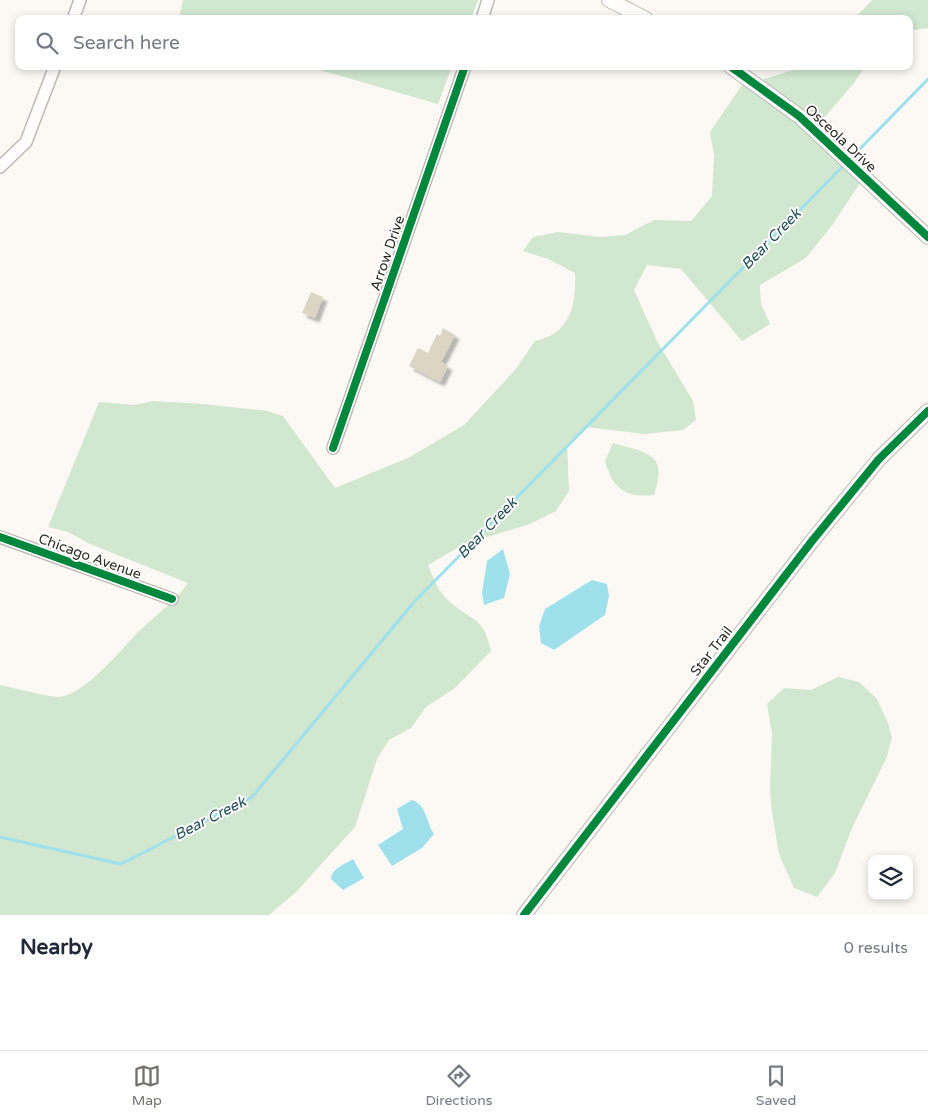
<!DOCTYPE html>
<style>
:root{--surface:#fff;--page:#f2f2f3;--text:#1f2937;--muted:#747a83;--line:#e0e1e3;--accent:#75726d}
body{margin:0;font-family:"Varela Round",sans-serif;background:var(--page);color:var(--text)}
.controls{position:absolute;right:15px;bottom:15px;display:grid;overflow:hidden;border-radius:10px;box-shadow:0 2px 8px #0003}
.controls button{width:45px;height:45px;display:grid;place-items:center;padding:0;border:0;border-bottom:1px solid var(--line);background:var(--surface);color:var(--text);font:25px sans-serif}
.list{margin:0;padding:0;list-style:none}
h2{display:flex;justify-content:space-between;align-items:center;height:65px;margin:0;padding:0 20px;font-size:21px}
h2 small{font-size:16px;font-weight:400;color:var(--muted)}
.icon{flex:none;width:28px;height:28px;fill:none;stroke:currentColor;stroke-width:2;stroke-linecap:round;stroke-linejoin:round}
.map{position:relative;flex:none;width:928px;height:915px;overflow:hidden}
.search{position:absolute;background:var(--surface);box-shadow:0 2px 8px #0003;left:15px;right:15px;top:15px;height:55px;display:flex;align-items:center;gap:12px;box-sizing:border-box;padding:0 18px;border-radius:10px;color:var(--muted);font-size:19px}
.sheet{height:135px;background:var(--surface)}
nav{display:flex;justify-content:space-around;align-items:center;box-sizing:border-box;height:70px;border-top:1px solid var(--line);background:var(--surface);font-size:14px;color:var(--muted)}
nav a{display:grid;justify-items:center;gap:2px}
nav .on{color:var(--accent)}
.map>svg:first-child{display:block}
.green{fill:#d1e7cf}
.water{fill:#9ee0ec}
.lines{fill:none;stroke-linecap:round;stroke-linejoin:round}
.stream{stroke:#9ee0ec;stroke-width:3}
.building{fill:#dcd5c5;filter:url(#shadow)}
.minor-casing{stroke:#bcb9b4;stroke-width:14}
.tertiary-casing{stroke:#bcb9b4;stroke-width:16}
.minor{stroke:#fffefd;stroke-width:11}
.tertiary{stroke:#fffefd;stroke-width:14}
.cycleway-casing{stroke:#fff;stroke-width:11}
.cycleway{stroke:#00873e;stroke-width:8}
.labels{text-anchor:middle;stroke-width:4;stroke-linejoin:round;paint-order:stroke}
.street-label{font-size:14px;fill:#2d2a24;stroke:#fff}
.water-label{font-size:15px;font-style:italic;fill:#265159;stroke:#fff}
</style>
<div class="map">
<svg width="928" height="915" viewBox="0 0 928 915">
<defs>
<filter id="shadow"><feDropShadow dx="4.5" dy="4.5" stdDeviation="1" flood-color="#0004"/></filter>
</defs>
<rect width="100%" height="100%" fill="#fcf9f4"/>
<g class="green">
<polygon points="183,0 478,0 471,19 179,19"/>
<polygon points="872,0 928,0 928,28 909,31 909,19 854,19"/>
<polygon points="306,66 452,66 438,104"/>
<polygon points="807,66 865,66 854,83 817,126 760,80"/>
<path d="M748,84L796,120L860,183L833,224L806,258L760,285L761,304L770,324L742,341L681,269L647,265L634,290L657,341L693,401L696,420L683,430L645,434L586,427L567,444L569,491L556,511L530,524L464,544L428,565C433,578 439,593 450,602C474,623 483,616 491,651L455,688L426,707L411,728L389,740L377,759L355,827L296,892L269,915H0V685C11,687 52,698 60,697C86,693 119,652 136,634C154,616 174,603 188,583L90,544L68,532L48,527L99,402L134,405L153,401L203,404L267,411L283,416L335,488L408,458L464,425L515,370L535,341C571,333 576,305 575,273L548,259L523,251L533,237L558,232L600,237L625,235L654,220L691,221L712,196L714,155L710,132L742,85Z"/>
<path d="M613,443C646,453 669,452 654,495C625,498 613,489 605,461Z"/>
<polygon points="838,677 859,682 877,699 888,723 892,738 886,759 852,828 835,873 817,897 794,888 779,854 772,812 770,791 772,734 767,704 784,688 811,690"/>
</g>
<g class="water">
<polygon points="503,549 510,574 504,598 484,605 482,593 487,561"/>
<polygon points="592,580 607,584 609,596 605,615 554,650 541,643 539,626 545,609"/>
<path d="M412,800C427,805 426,822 434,834L422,848L392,866L378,845L403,829L397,809Z"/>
<path d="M353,859L364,878L343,890L331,879C332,868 344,865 353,859Z"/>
</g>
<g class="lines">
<g class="stream">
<polyline points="850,159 928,79"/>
<polyline points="0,837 121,864 252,797 414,602 845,164"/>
</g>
</g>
<g class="building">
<polygon points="311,292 323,297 315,318 302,313"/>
<polygon points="443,328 455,335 441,362 448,366 440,382 409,366 418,348 428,353 437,334 440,336"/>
</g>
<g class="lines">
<g class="minor-casing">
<g id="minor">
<polyline points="73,19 80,0"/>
<polyline points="482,19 488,0"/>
<polyline points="0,167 26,142 55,66"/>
<polyline points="333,448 465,66"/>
<polyline points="0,537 172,599"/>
</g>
</g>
<g class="tertiary-casing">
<g id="tertiary">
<polyline points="609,0 646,19"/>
<polyline points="730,66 799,116 928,237"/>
<polyline points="524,915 812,541 879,459 928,411"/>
</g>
</g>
<use href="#minor" class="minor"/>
<use href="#tertiary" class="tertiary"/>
<g class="cycleway-casing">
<g id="cycleway">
<polyline points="730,66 799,116 928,237"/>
<polyline points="333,448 465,66"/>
<polyline points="0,537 172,599"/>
<polyline points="524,915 812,541 879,459 928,411"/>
</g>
</g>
<use href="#cycleway" class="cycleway"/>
</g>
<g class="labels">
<g class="street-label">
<text transform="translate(841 138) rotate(43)" y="5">Osceola Drive</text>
<text transform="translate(387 253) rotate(-71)" y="5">Arrow Drive</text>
<text transform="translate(90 556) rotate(20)" y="5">Chicago Avenue</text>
<text transform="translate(711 651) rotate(-52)" y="5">Star Trail</text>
</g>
<g class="water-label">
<text transform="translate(771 239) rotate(-46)" y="5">Bear Creek</text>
<text transform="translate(487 528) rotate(-46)" y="5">Bear Creek</text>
<text transform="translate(210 818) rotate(-27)" y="5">Bear Creek</text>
</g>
</g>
</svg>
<div class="controls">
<button><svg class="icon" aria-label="layers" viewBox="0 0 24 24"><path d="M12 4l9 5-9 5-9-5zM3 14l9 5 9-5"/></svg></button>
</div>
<div class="search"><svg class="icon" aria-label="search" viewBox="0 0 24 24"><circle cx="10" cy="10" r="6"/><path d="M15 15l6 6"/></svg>Search here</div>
</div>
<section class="sheet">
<h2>Nearby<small>0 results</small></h2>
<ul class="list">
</ul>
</section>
<nav>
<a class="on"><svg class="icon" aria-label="map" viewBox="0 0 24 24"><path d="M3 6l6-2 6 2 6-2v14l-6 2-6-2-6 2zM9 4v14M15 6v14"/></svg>Map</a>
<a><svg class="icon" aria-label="directions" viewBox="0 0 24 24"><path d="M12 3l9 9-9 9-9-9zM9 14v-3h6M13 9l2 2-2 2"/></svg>Directions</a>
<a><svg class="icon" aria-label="saved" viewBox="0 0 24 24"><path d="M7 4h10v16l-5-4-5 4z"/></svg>Saved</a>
</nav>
